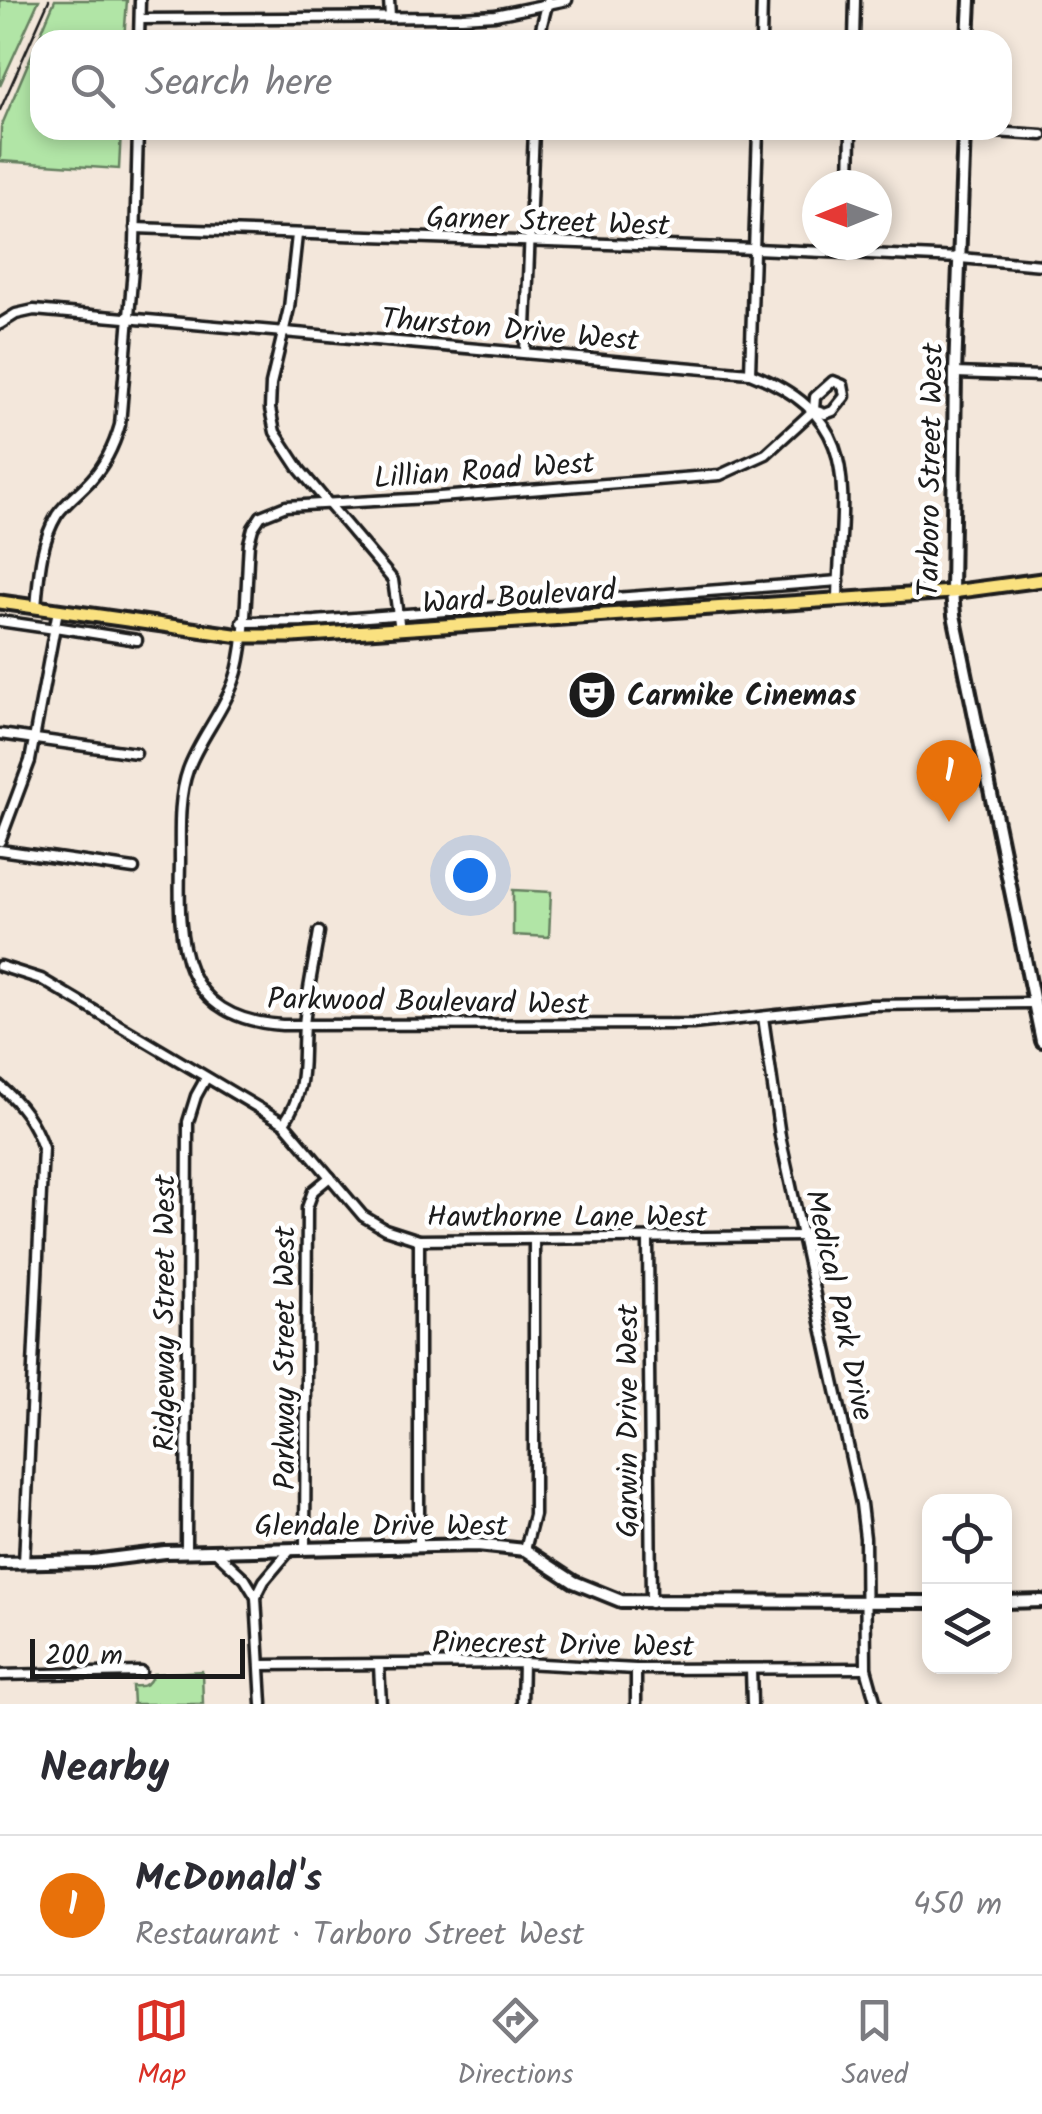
<!DOCTYPE html>
<meta charset="utf-8">
<style>
:root{--surface:#fff;--page:#f2f2f3;--text:#2b2b33;--muted:#7c7c81;--line:#e1e1e2;--accent:#d93025}
body{margin:0;font-family:Kalam,sans-serif;background:var(--page);color:var(--text)}
.controls{position:absolute;right:30px;bottom:30px;display:grid;overflow:hidden;border-radius:20px;box-shadow:0 5px 15px #0003}
.controls button{width:90px;height:90px;display:grid;place-items:center;padding:0;border:0;border-bottom:2px solid var(--line);background:var(--surface);color:var(--text);font:50px sans-serif}
.compass{position:absolute;left:802px;top:170px;width:90px;height:90px;border-radius:50%;background:var(--surface);box-shadow:0 5px 15px #0003;rotate:269deg}
.scale{position:absolute;left:30px;bottom:25px;width:215px;box-sizing:border-box;padding-left:10px;border:5px solid #1c1c1c;border-top:0;font-size:28px;line-height:35px;white-space:nowrap;color:#1c1c1c;-webkit-text-stroke:8px #fff;paint-order:stroke}
.you{position:absolute;left:470px;top:875px;width:35px;height:35px;margin:-25px;border:8px solid #fff;border-radius:50%;background:#1a73e8;box-shadow:0 0 0 15px #1a73e833}
.badge{display:grid;place-items:center;width:65px;height:65px;border-radius:50%;background:var(--accent);color:#fff;font-size:32px;font-weight:700}
.pin{position:absolute;translate:-50% -82px;filter:drop-shadow(0 2px 5px #0008)}
.pin::after{content:'';position:absolute;top:52px;width:35px;height:30px;background:inherit;clip-path:polygon(0 0,100% 0,50% 100%)}
.list{margin:0;padding:0;list-style:none}
h2{display:flex;justify-content:space-between;align-items:center;height:130px;margin:0;padding:0 40px;font-size:42px}
h2 small{font-size:32px;font-weight:400;color:var(--muted)}
.list li{display:grid;grid-template-columns:65px 1fr auto;gap:30px;align-items:center;box-sizing:border-box;height:140px;padding:0 40px;border-top:2px solid var(--line)}
.list b{display:block;font-size:38px;white-space:nowrap}
.list p{margin:0;font-size:32px;white-space:nowrap;color:var(--muted)}
.list em{font-size:32px;font-style:normal;color:var(--muted)}
.icon{flex:none;width:55px;height:55px;fill:none;stroke:currentColor;stroke-width:2;stroke-linecap:round;stroke-linejoin:round}
.map{position:relative;flex:none;width:1042px;height:1704px;overflow:hidden}
.search{position:absolute;background:var(--surface);box-shadow:0 5px 15px #0003;left:30px;right:30px;top:30px;height:110px;display:flex;align-items:center;gap:25px;box-sizing:border-box;padding:0 35px;border-radius:30px;color:var(--muted);font-size:38px}
.sheet{height:270px;background:var(--surface)}
nav{display:flex;justify-content:space-around;align-items:center;box-sizing:border-box;height:140px;border-top:2px solid var(--line);background:var(--surface);font-size:28px;color:var(--muted)}
nav a{display:grid;justify-items:center;gap:5px}
nav .on{color:var(--accent)}
.map>svg:first-child{display:block}
.green{fill:#b1e5a6;stroke:#668061;stroke-width:2.5}
.lines{fill:none;stroke-linecap:round;stroke-linejoin:round}
.street-casing{stroke:#1c1c1c;stroke-width:15}
.secondary-casing{stroke:#1c1c1c;stroke-width:18}
.primary-casing{stroke:#1c1c1c;stroke-width:19}
.street{stroke:#fff;stroke-width:8}
.secondary{stroke:#fff;stroke-width:10}
.primary{stroke:#fae180;stroke-width:11}
.rail{stroke:#1c1c1c;stroke-width:2.5}
.labels{text-anchor:middle;stroke-width:9;stroke-linejoin:round;paint-order:stroke}
.street-label{font-size:30px;fill:#1c1c1c;stroke:#fff}
.poi-label{font-size:30px;font-weight:bold;fill:#1c1c1c;stroke:#fff;text-anchor:start}
</style>
<div class="map">
<svg width="1042" height="1704" viewBox="0 0 1042 1704">
<rect width="100%" height="100%" fill="#f3e7db"/>
<filter id="ink" filterUnits="userSpaceOnUse"><feTurbulence type="fractalNoise" baseFrequency=".01" numOctaves="2"/><feDisplacementMap in="SourceGraphic" scale="20" xChannelSelector="R" yChannelSelector="G"/><feConvolveMatrix kernelMatrix="1 2 1 2 8 2 1 2 1" color-interpolation-filters="sRGB"/></filter>
<g filter="url(#ink)">
<g class="green">
<polygon points="0,0 39,0 0,86"/>
<polygon points="55,0 127,0 124,40 40,40 40,130 121,130 119,169 0,161 1,127"/>
<polygon points="513,890 551,892 549,937 513,935"/>
<path d="M202,1671L203,1704H133L132,1686C144,1687 149,1685 153,1674Z"/>
</g>
<g class="lines">
<g class="street-casing">
<g id="street">
<polyline points="389,0 390,17"/>
<polyline points="140,19 462,17 495,15 567,0"/>
<polyline points="139,40 140,0"/>
<polyline points="538,40 548,1"/>
<polyline points="761,40 762,0"/>
<polyline points="854,40 855,0"/>
<polyline points="964,130 1042,135"/>
<polyline points="850,185 851,130"/>
<polyline points="135,228 755,249 960,258 1042,265"/>
<polyline points="297,235 289,308 271,384 270,409 275,432 300,470 393,580 400,630"/>
<path d="M0,324L16,314L34,310L750,373C868,419 840,493 838,599"/>
<polyline points="525,353 534,130"/>
<polyline points="750,373 758,130"/>
<polyline points="955,373 1042,376"/>
<polygon points="833,381 843,385 845,396 833,411 825,414 814,410 815,397"/>
<path d="M814,410L766,454L720,475L427,498L286,506L261,516L253,528L249,543C246,582 247,646 234,681C223,712 199,739 188,770C178,798 180,831 180,861C178,943 178,1018 282,1025L693,1024L870,1005L1034,1003"/>
<path d="M36,607C39,576 40,543 57,515C66,502 79,493 90,481C105,465 114,446 120,425L135,244L138,130"/>
<polyline points="0,621 55,629"/>
<polyline points="242,622 315,621 839,581"/>
<polyline points="55,627 137,640"/>
<polyline points="0,734 136,753"/>
<polyline points="0,841 30,761 58,610"/>
<polyline points="0,850 134,869"/>
<polyline points="0,966 41,979 284,1123 363,1216 385,1229 419,1240 803,1236"/>
<polyline points="763,1017 780,1136 861,1504 865,1538 866,1668 876,1704"/>
<path d="M0,1086C21,1104 34,1122 43,1148L24,1563"/>
<path d="M284,1123C308,1087 301,1066 304,1025C307,994 314,962 319,932"/>
<polyline points="648,1240 651,1603"/>
<polyline points="419,1546 419,1240"/>
<polyline points="305,1548 307,1208 313,1191 330,1177"/>
<polyline points="525,1550 534,1515 534,1241"/>
<polyline points="186,1551 188,1122 196,1096 206,1078"/>
<polyline points="216,1552 245,1579 256,1597 262,1704"/>
<polyline points="256,1597 264,1581 291,1549"/>
<polyline points="261,1665 523,1663 636,1669 866,1668"/>
<polyline points="379,1665 381,1704"/>
<polyline points="636,1669 636,1704"/>
<polyline points="751,1669 752,1704"/>
<polyline points="0,1675 141,1672"/>
<polyline points="522,1704 523,1663"/>
</g>
</g>
<g class="secondary-casing">
<g id="secondary">
<polyline points="968,40 970,0"/>
<polyline points="964,130 955,373 952,592 954,615 1042,1041"/>
<polyline points="0,1563 93,1561 165,1552 477,1545 525,1550 574,1582 621,1601 930,1602"/>
<polyline points="1004,1602 1042,1601"/>
</g>
</g>
<g class="primary-casing">
<polyline id="primary" points="0,602 241,636 293,636 952,592 1042,580"/>
</g>
<use href="#street" class="street"/>
<use href="#secondary" class="secondary"/>
<use href="#primary" class="primary"/>
<polyline class="rail" points="0,110 49,0"/>
</g>
</g>
<defs>
<g id="theatre-disc" transform="scale(2.5)"><circle r="9.5" fill="#1c1c1c" stroke="#fff"/><path d="M-5-5.5Q0-4 5-5.5V0Q5 5 0 6Q-5 5-5 0ZM-3.3-2.5H-1v1.5H-3.3ZM1-2.5H3.3v1.5H1ZM-2.8 1Q0 5.5 2.8 1Z" fill="#fff"/></g>
</defs>
<g fill-rule="evenodd">
<use href="#theatre-disc" x="592" y="695"/>
</g>
<g class="labels">
<g class="street-label">
<text transform="translate(548 221) rotate(2)" y="10">Garner Street West</text>
<text transform="translate(510 329) rotate(5)" y="10">Thurston Drive West</text>
<text transform="translate(484 470) rotate(-4)" y="10">Lillian Road West</text>
<text transform="translate(930 470) rotate(-89)" y="10">Tarboro Street West</text>
<text transform="translate(519 596) rotate(-4)" y="10">Ward Boulevard</text>
<text transform="translate(428 1001) rotate(1)" y="10">Parkwood Boulevard West</text>
<text x="567" y="1226">Hawthorne Lane West</text>
<text transform="translate(840 1305) rotate(78)" y="10">Medical Park Drive</text>
<text transform="translate(164 1313) rotate(-90)" y="10">Ridgeway Street West</text>
<text transform="translate(284 1358) rotate(-90)" y="10">Parkway Street West</text>
<text transform="translate(627 1421) rotate(-90)" y="10">Garwin Drive West</text>
<text x="381" y="1535">Glendale Drive West</text>
<text transform="translate(563 1644) rotate(1)" y="10">Pinecrest Drive West</text>
</g>
<g class="poi-label">
<text x="627" y="705">Carmike Cinemas</text>
</g>
</g>
</svg>
<div class="controls">
<button><svg class="icon" aria-label="locate" viewBox="0 0 24 24"><circle cx="12" cy="12" r="6"/><path d="M12 2v4M12 18v4M2 12h4M18 12h4"/></svg></button>
<button><svg class="icon" aria-label="layers" viewBox="0 0 24 24"><path d="M12 4l9 5-9 5-9-5zM3 14l9 5 9-5"/></svg></button>
</div>
<svg class="compass" viewBox="-18 -18 36 36"><path d="M0-13l5 13h-10z" fill="#e53935"/><path d="M0 13l5-13h-10z" fill="#7c7c81"/></svg>
<div class="scale">200 m</div>
<div class="you"></div>
<div class="pin badge" style="left:949px;top:822px;background:#e8710a">1</div>
<div class="search"><svg class="icon" aria-label="search" viewBox="0 0 24 24"><circle cx="10" cy="10" r="6"/><path d="M15 15l6 6"/></svg>Search here</div>
</div>
<section class="sheet">
<h2>Nearby<small></small></h2>
<ul class="list">
<li><span class="badge" style="background:#e8710a">1</span><div><b>McDonald's</b><p>Restaurant · Tarboro Street West</p></div><em>450 m</em></li>
</ul>
</section>
<nav>
<a class="on"><svg class="icon" aria-label="map" viewBox="0 0 24 24"><path d="M3 6l6-2 6 2 6-2v14l-6 2-6-2-6 2zM9 4v14M15 6v14"/></svg>Map</a>
<a><svg class="icon" aria-label="directions" viewBox="0 0 24 24"><path d="M12 3l9 9-9 9-9-9zM9 14v-3h6M13 9l2 2-2 2"/></svg>Directions</a>
<a><svg class="icon" aria-label="saved" viewBox="0 0 24 24"><path d="M7 4h10v16l-5-4-5 4z"/></svg>Saved</a>
</nav>
